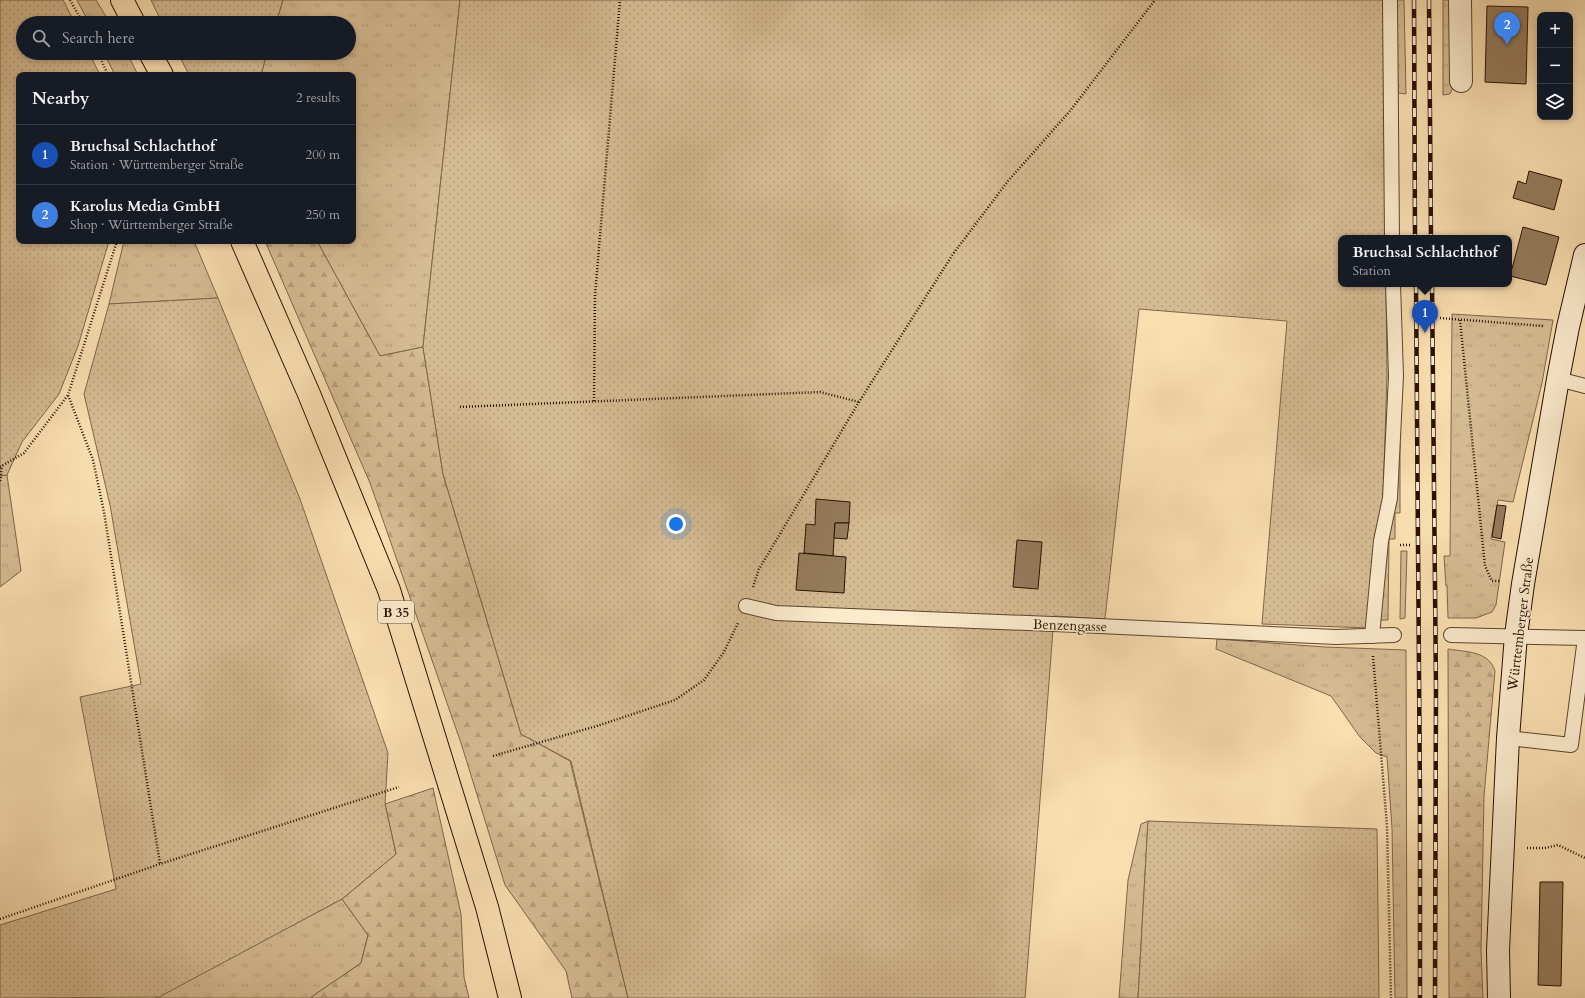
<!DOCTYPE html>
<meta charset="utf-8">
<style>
:root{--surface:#171b24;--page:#242831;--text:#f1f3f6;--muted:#9ea1a6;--line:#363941;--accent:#0b8043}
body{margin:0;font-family:Cardo,serif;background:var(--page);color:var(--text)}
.controls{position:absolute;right:12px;top:12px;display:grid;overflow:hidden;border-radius:8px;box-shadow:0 2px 6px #0003}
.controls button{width:36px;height:36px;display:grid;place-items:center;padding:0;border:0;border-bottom:1px solid var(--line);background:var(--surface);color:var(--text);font:20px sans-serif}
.you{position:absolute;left:676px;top:524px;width:14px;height:14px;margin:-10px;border:3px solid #fff;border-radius:50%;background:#1a73e8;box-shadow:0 0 0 6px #1a73e833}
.badge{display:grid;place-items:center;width:26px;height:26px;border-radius:50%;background:var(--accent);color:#fff;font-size:13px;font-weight:700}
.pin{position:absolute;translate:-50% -33px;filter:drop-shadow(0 1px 2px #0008)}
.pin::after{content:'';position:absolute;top:21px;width:14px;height:12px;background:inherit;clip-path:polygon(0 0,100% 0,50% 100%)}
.popup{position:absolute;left:1338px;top:235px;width:174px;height:52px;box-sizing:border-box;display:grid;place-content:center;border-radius:8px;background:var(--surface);filter:drop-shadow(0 1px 3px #0005);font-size:13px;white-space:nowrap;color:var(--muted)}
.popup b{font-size:15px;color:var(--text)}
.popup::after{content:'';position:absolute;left:50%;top:100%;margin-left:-8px;border:8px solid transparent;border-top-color:var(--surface)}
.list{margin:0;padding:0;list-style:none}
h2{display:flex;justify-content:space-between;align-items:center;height:52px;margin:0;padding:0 16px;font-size:17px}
h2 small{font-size:13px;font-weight:400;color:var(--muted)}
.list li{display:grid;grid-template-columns:26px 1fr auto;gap:12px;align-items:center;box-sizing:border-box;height:60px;padding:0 16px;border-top:1px solid var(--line)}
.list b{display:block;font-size:15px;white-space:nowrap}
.list p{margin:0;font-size:13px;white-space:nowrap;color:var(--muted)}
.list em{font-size:13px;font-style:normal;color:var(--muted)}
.icon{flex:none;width:22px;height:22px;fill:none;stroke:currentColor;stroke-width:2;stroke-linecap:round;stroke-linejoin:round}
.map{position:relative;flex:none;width:1585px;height:998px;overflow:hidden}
.search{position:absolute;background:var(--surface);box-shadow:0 2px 6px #0003;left:16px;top:16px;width:340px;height:44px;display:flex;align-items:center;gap:10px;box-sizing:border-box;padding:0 14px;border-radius:22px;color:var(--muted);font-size:15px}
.panel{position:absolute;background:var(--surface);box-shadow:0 2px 6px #0003;left:16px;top:72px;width:340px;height:172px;border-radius:8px}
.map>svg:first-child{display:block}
.grass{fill:url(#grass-tufts);stroke:#7e664a}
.forest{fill:url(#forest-firs);stroke:#7e664a}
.park{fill:url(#park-dots);stroke:#7e664a}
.building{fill:#957c5c;stroke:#281101}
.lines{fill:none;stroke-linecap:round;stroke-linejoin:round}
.service-casing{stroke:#5c442d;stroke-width:16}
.minor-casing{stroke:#5c442d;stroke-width:24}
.secondary-casing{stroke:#281101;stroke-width:24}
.primary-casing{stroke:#281101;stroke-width:24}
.path{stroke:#281101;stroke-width:2.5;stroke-dasharray:1 2;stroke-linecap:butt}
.service{stroke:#fbeacc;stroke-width:14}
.minor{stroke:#fbeacc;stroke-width:22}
.secondary{stroke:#fbeacc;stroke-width:22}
.primary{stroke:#f9deb0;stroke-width:22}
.rail-casing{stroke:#281101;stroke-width:4.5}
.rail{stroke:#fbeacc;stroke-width:3;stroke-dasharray:9;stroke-linecap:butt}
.labels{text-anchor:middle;stroke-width:3;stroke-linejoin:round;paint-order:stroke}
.shield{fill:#fbeacc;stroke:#67523e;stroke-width:1}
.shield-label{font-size:13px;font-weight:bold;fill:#281101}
.street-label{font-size:14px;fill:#281101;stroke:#fbeacc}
</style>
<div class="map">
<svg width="1585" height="998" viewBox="0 0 1585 998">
<defs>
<pattern id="grass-tufts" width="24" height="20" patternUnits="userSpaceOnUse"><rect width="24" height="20" fill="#d5bb92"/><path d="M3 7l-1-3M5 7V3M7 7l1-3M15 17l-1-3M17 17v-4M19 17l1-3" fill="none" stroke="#b7a07c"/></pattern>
<pattern id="forest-firs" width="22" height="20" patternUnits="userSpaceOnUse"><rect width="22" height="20" fill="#d5bb92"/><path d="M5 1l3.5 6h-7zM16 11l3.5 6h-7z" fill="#b7a07c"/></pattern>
<pattern id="park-dots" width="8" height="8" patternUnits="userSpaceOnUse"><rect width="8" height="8" fill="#d5bb92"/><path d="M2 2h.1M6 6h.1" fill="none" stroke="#b7a07c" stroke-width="1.8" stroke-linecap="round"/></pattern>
</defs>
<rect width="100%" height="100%" fill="#f9deb0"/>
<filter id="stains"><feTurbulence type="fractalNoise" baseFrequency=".005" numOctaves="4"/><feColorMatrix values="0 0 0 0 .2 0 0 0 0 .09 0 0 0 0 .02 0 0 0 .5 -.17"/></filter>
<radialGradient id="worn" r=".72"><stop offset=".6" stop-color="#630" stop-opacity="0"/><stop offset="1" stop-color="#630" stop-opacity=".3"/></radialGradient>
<g class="grass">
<polygon points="77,0 96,0 110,23 89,23"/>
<polygon points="283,0 460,0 423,347 380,356 317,241 353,241 353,75 261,75 267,53 349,53 349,23 276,23"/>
<polygon points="1396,0 1404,0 1406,94 1398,93"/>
<polygon points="1443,0 1454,0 1456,81 1450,94 1443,95"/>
<polygon points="104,53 127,53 138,75 115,75"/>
<polygon points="124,241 194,241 218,298 109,304"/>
<polygon points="1452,314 1553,320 1542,383 1513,502 1498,500 1497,505 1491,539 1505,542 1496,605 1492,612 1476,618 1448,618 1447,586 1446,586 1444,556 1450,556"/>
<polygon points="1400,443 1400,513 1395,513 1395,539 1389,539 1388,620 1380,620 1387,541 1395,499"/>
<polygon points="7,475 21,571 0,587 0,476"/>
<polygon points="1401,551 1407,551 1405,618 1400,619"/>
<polygon points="1217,639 1325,647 1406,650 1407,998 1395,998 1392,828 1387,757 1376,753 1360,737 1331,696 1216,649"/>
<polygon points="1148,821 1138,998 1119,998 1128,880 1141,824"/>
<polygon points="342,899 368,935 361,963 310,998 155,998"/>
</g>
<g class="forest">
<polygon points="265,241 317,241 380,356 423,347 443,474 521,734 570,761 628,998 572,998 566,971 505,885 461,743 370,483"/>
<path d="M1448,649C1466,652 1489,651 1495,671L1484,796L1481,950L1483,998H1449Z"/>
<polygon points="433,788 461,914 464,977 469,998 310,998 361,963 368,935 342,899 396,854 385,804"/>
</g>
<g class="park">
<polygon points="0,0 63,0 75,23 23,23 23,53 89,53 100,75 19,75 19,241 109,241 78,346 59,394 22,442 7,475 0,476"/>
<polygon points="151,0 283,0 276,23 162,23"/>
<polygon points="460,0 1384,0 1386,238 1341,238 1341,284 1386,284 1387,376 1383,498 1368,628 1262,624 1287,321 1139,309 1105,619 1054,616 1025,998 628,998 571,761 521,734 443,474 423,347"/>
<polygon points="178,53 267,53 261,75 189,75"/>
<polygon points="218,298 300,499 388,753 385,804 396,854 342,899 159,997 0,998 0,925 116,889 80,697 141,684 110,505 84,394 109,304"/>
<polygon points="1148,821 1377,829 1379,998 1138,998"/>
</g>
<g class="building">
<polygon points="1487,6 1528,7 1526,84 1485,82"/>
<polygon points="1529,171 1562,180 1554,210 1513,198 1518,181 1526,184"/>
<polygon points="1523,227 1559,237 1546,285 1510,276"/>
<polygon points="816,499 850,502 849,523 835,523 833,556 804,553 806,524 815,525"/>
<polygon points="1497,505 1506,506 1501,539 1492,537"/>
<polygon points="835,523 849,523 847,539 834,538"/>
<polygon points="1017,540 1042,542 1038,589 1013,587"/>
<polygon points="799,553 846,557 844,593 796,590"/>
<polygon points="1540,882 1563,882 1561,986 1538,985"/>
</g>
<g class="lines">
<g class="service-casing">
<g id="service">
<polyline points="1390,0 1392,238"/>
<polyline points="1558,379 1585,386"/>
<polyline points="746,606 776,613 1077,625 1336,637 1394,635"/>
<polyline points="1451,635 1585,638"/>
<polyline points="1372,636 1381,541 1390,498 1396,376 1393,284"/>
<polyline points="1508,738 1571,745 1585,638"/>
</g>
</g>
<g class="minor-casing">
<polyline id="minor" points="1460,0 1461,81"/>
</g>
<g class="secondary-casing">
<polyline id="secondary" points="1499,998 1498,950 1508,738 1516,635 1523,584 1558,379 1568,327 1585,255"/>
</g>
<g class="primary-casing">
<g id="primary">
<polyline points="122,0 134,23"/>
<polyline points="150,53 162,75"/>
<polyline points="242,241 309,394 389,590 487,907 510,998"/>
</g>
</g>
<g class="path">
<polyline points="70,0 83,23"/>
<polyline points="98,53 108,75"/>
<polyline points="117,241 68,395 93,460 104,512 160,864"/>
<polyline points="1440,318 1543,326"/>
<polyline points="1460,320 1485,566 1492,581 1500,581"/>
<polyline points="594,401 595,295 620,0"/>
<polyline points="460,407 820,392 859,402"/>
<polyline points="0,467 24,453 68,395"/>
<polyline points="0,481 2,466"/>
<polyline points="1400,545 1412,545"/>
<polyline points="753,587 759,569 859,402 953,254 1008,181 1070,111 1155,0"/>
<polyline points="1373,656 1387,826 1391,998"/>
<polyline points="493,756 600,725 675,700 704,680 724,652 738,623"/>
<polyline points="1527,848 1545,848 1558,845 1585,858"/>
<polyline points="0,919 160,864 399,787"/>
</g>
<use href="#service" class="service"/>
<use href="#minor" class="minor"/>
<use href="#secondary" class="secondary"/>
<use href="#primary" class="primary"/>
<g class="rail-casing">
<g id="rail">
<polyline points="1414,0 1415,238"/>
<polyline points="1429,0 1431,238"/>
<polyline points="1416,284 1420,801 1420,998"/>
<polyline points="1432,284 1436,688 1435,998"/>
</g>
</g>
<use href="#rail" class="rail"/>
</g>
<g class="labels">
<rect class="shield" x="378" y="601" width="36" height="22" rx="3"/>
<g class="shield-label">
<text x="396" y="617">B 35</text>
</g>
<g class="street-label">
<text transform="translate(1520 624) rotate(-83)" y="5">Württemberger Straße</text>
<text transform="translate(1070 625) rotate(2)" y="5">Benzengasse</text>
</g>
</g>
<rect width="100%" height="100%" filter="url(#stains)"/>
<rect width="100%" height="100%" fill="url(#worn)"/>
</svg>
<div class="controls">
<button>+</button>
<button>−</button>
<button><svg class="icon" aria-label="layers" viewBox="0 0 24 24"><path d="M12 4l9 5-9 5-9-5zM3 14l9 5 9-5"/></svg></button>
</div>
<div class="you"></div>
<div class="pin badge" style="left:1425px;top:333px;background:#1a4fb4">1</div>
<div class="popup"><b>Bruchsal Schlachthof</b>Station</div>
<div class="pin badge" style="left:1507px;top:45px;background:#3f7fe0">2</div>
<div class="search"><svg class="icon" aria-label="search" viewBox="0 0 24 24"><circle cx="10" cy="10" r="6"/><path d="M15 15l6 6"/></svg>Search here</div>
<section class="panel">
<h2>Nearby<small>2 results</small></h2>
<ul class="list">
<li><span class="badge" style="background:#1a4fb4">1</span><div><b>Bruchsal Schlachthof</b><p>Station · Württemberger Straße</p></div><em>200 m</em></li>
<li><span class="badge" style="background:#3f7fe0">2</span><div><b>Karolus Media GmbH</b><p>Shop · Württemberger Straße</p></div><em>250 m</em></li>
</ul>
</section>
</div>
